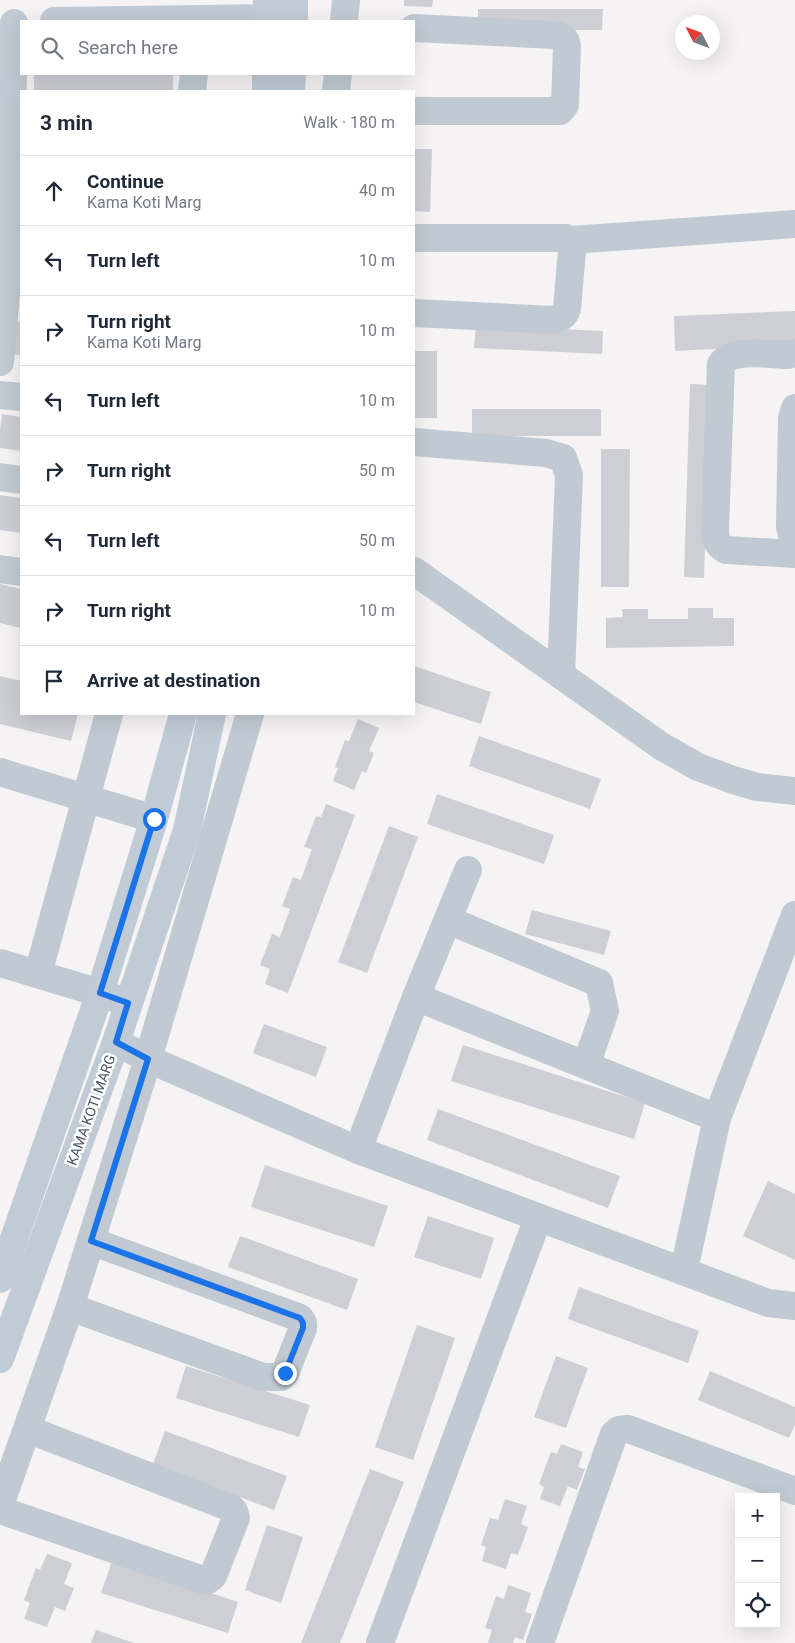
<!DOCTYPE html>
<meta charset="utf-8">
<style>
:root{--surface:#fff;--page:#f2f2f3;--text:#1f2937;--muted:#747a83;--line:#e0e1e3}
body{margin:0;font-family:Roboto,sans-serif;background:var(--page);color:var(--text)}
.controls{position:absolute;right:15px;bottom:15px;display:grid;overflow:hidden;border-radius:0px;box-shadow:0 5px 20px #0002}
.controls button{width:45px;height:45px;display:grid;place-items:center;padding:0;border:0;border-bottom:1px solid var(--line);background:var(--surface);color:var(--text);font:25px sans-serif}
.compass{position:absolute;left:675px;top:15px;width:45px;height:45px;border-radius:50%;background:var(--surface);box-shadow:0 5px 20px #0002;rotate:312deg}
.stop{position:absolute;width:15px;height:15px;margin:-11px;border:4px solid #1a73e8;border-radius:50%;background:#fff}
.stop.end{background:#1a73e8;border-color:#fff;box-shadow:0 1px 5px #0008}
.list{margin:0;padding:0;list-style:none}
h2{display:flex;justify-content:space-between;align-items:center;height:65px;margin:0;padding:0 20px;font-size:21px}
h2 small{font-size:16px;font-weight:400;color:var(--muted)}
.list li{display:grid;grid-template-columns:32px 1fr auto;gap:15px;align-items:center;box-sizing:border-box;height:70px;padding:0 20px;border-top:1px solid var(--line)}
.list b{display:block;font-size:19px;white-space:nowrap}
.list p{margin:0;font-size:16px;white-space:nowrap;color:var(--muted)}
.list em{font-size:16px;font-style:normal;color:var(--muted)}
.icon{flex:none;width:28px;height:28px;fill:none;stroke:currentColor;stroke-width:2;stroke-linecap:round;stroke-linejoin:round}
.map{position:relative;flex:none;width:795px;height:1643px;overflow:hidden}
.search{position:absolute;background:var(--surface);box-shadow:0 5px 20px #0002;left:20px;top:20px;width:395px;height:55px;display:flex;align-items:center;gap:12px;box-sizing:border-box;padding:0 18px;border-radius:0px;color:var(--muted);font-size:19px}
.panel{position:absolute;background:var(--surface);box-shadow:0 5px 20px #0002;left:20px;top:90px;width:395px;height:625px;border-radius:0px}
.map>svg:first-child{display:block}
.building{fill:#cdcfd5}
.lines{fill:none;stroke-linecap:round;stroke-linejoin:round}
.street{stroke:#c1cad2;stroke-width:28}
.secondary{stroke:#c1cbd6;stroke-width:28}
.route{stroke:#1a73e8;stroke-width:6}
.labels{text-anchor:middle;stroke-width:5;stroke-linejoin:round;paint-order:stroke}
.street-label{font-size:14px;fill:#4a5661;stroke:#fff}
</style>
<div class="map">
<svg width="795" height="1643" viewBox="0 0 795 1643">
<rect width="100%" height="100%" fill="#f5f3f3"/>
<g class="building">
<polygon points="404,0 433,0 432,7 404,6"/>
<polygon points="478,9 603,9 602,30 478,30"/>
<rect x="34" y="74" width="139" height="17"/>
<polygon points="414,149 432,149 430,212 414,211"/>
<polygon points="795,311 795,345 675,351 674,316"/>
<polygon points="12,321 21,322 21,355 9,354"/>
<polygon points="476,325 603,331 602,354 474,348"/>
<rect x="414" y="351" width="23" height="67"/>
<polygon points="690,384 710,385 704,578 684,577"/>
<rect x="472" y="409" width="129" height="27"/>
<polygon points="2,414 21,417 21,451 0,448 0,430"/>
<polygon points="601,449 630,449 629,587 601,587"/>
<polygon points="0,495 21,498 21,533 0,530"/>
<polygon points="0,584 21,589 21,628 0,623"/>
<polygon points="688,608 713,608 713,618 734,618 734,646 606,648 606,618 623,617 622,609 648,609 648,619 688,619"/>
<polygon points="414,666 491,692 481,724 414,702"/>
<polygon points="0,676 21,681 21,714 78,714 71,741 0,724"/>
<polygon points="358,719 379,728 369,751 374,753 366,773 362,771 354,790 333,781 338,768 335,767 345,740 349,741"/>
<polygon points="479,736 601,779 590,809 469,766"/>
<polygon points="437,794 554,835 544,864 427,824"/>
<polygon points="326,804 355,815 288,993 265,984 270,969 260,965 272,934 280,937 290,909 282,906 293,877 301,880 312,849 304,847 316,816 321,817"/>
<polygon points="389,826 418,837 367,973 338,962"/>
<polygon points="532,910 611,931 604,955 525,934"/>
<polygon points="264,1024 327,1047 316,1077 253,1053"/>
<polygon points="463,1045 645,1103 634,1139 451,1081"/>
<polygon points="438,1109 620,1176 608,1208 427,1140"/>
<polygon points="265,1165 388,1206 374,1247 251,1207"/>
<polygon points="768,1181 795,1194 795,1260 743,1236"/>
<polygon points="428,1216 494,1238 481,1279 414,1257"/>
<polygon points="240,1236 358,1279 347,1310 228,1267"/>
<polygon points="579,1287 699,1331 688,1363 568,1319"/>
<polygon points="417,1325 455,1338 413,1460 375,1447"/>
<polygon points="556,1356 588,1368 566,1428 534,1417"/>
<polygon points="186,1366 310,1405 299,1437 176,1398"/>
<polygon points="710,1371 795,1407 795,1425 789,1438 698,1400"/>
<polygon points="165,1431 287,1476 274,1510 153,1464"/>
<polygon points="561,1444 583,1452 578,1467 585,1469 577,1490 568,1486 560,1506 540,1499 544,1487 539,1484 551,1452 557,1454"/>
<polygon points="370,1469 404,1482 340,1643 301,1643"/>
<polygon points="505,1499 527,1506 521,1524 528,1527 518,1555 511,1553 506,1569 482,1561 486,1547 481,1545 490,1518 498,1520"/>
<polygon points="267,1525 303,1537 281,1603 245,1590"/>
<polygon points="47,1554 72,1563 64,1584 74,1588 65,1611 55,1607 47,1627 24,1619 30,1603 24,1600 36,1568 40,1570"/>
<polygon points="112,1561 238,1602 228,1633 101,1593"/>
<polygon points="508,1585 531,1593 525,1612 532,1614 523,1640 515,1637 513,1643 488,1643 492,1630 485,1628 496,1596 504,1599"/>
<polygon points="96,1630 134,1643 91,1643"/>
</g>
<g class="lines">
<g class="street">
<polyline points="54,21 267,18"/>
<polyline points="344,21 346,0"/>
<path d="M414,28L554,35C562,36 566,38 567,46L565,105L560,111H414"/>
<polyline points="192,91 194,74"/>
<polyline points="336,91 338,74"/>
<path d="M414,238H566L571,240L572,250L567,309C565,316 560,318 553,320L414,313"/>
<polyline points="571,240 795,224"/>
<path d="M795,353L788,355C770,355 733,347 721,364L715,530C715,540 717,545 726,550L795,554"/>
<polyline points="0,362 13,215 12,125 14,23"/>
<polyline points="0,395 21,397"/>
<polyline points="795,408 792,418 790,527 795,546"/>
<polyline points="414,442 546,453 563,458 569,475 561,675"/>
<polyline points="0,477 21,480"/>
<polyline points="0,569 21,572"/>
<polyline points="414,571 661,746 698,767 733,780 757,787 795,791"/>
<polyline points="0,772 154,819"/>
<polyline points="448,920 599,983 605,1011 586,1065"/>
<polyline points="0,963 100,993 128,1003"/>
<polyline points="38,974 109,714"/>
<polyline points="416,997 717,1118"/>
<polyline points="116,1042 148,1059 358,1150 768,1303 795,1306"/>
<polyline points="358,1150 416,997 468,870"/>
<polyline points="684,1270 717,1118 795,915"/>
<polyline points="70,1307 263,1377 281,1377 285,1373 303,1328 303,1323 300,1318 91,1241"/>
<polyline points="0,1505 70,1307 148,1059 250,714"/>
<polyline points="0,1510 206,1581 213,1576 236,1518 234,1511 231,1508 27,1429"/>
<polyline points="380,1643 538,1218"/>
<polyline points="540,1643 614,1434 619,1430 628,1429 795,1491"/>
</g>
<g class="secondary">
<polyline points="267,0 267,21"/>
<polyline points="294,21 294,0"/>
<polyline points="266,91 266,74"/>
<polyline points="291,91 292,74"/>
<polyline points="0,1279 100,993 154,819 183,714"/>
<polyline points="0,1359 116,1042 187,830 212,714"/>
</g>
</g>
<g class="lines">
<polyline class="route" points="154,819 100,993 128,1003 116,1042 148,1059 91,1241 300,1318 303,1323 303,1328 285,1373"/>
</g>
<g class="labels">
<g class="street-label">
<text transform="translate(91 1110) rotate(-70)" y="5">KAMA KOTI MARG</text>
</g>
</g>
</svg>
<div class="controls">
<button>+</button>
<button>−</button>
<button><svg class="icon" aria-label="locate" viewBox="0 0 24 24"><circle cx="12" cy="12" r="6"/><path d="M12 2v4M12 18v4M2 12h4M18 12h4"/></svg></button>
</div>
<svg class="compass" viewBox="-18 -18 36 36"><path d="M0-13l5 13h-10z" fill="#e53935"/><path d="M0 13l5-13h-10z" fill="#747a83"/></svg>
<div class="stop" style="left:154px;top:819px"></div>
<div class="stop end" style="left:285px;top:1373px"></div>
<div class="search"><svg class="icon" aria-label="search" viewBox="0 0 24 24"><circle cx="10" cy="10" r="6"/><path d="M15 15l6 6"/></svg>Search here</div>
<section class="panel">
<h2>3 min<small>Walk · 180 m</small></h2>
<ul class="list">
<li><svg class="icon" aria-label="ahead" viewBox="0 0 24 24"><path d="M12 20V5M6 11l6-6 6 6"/></svg><div><b>Continue</b><p>Kama Koti Marg</p></div><em>40 m</em></li>
<li><svg class="icon" aria-label="left" viewBox="0 0 24 24"><path d="M17 20v-9H6M10 6l-5 5 5 5"/></svg><div><b>Turn left</b></div><em>10 m</em></li>
<li><svg class="icon" aria-label="right" viewBox="0 0 24 24"><path d="M7 20v-9h11M14 6l5 5-5 5"/></svg><div><b>Turn right</b><p>Kama Koti Marg</p></div><em>10 m</em></li>
<li><svg class="icon" aria-label="left" viewBox="0 0 24 24"><path d="M17 20v-9H6M10 6l-5 5 5 5"/></svg><div><b>Turn left</b></div><em>10 m</em></li>
<li><svg class="icon" aria-label="right" viewBox="0 0 24 24"><path d="M7 20v-9h11M14 6l5 5-5 5"/></svg><div><b>Turn right</b></div><em>50 m</em></li>
<li><svg class="icon" aria-label="left" viewBox="0 0 24 24"><path d="M17 20v-9H6M10 6l-5 5 5 5"/></svg><div><b>Turn left</b></div><em>50 m</em></li>
<li><svg class="icon" aria-label="right" viewBox="0 0 24 24"><path d="M7 20v-9h11M14 6l5 5-5 5"/></svg><div><b>Turn right</b></div><em>10 m</em></li>
<li><svg class="icon" aria-label="arrive" viewBox="0 0 24 24"><path d="M6 21V4h12l-3 4 3 4H6"/></svg><div><b>Arrive at destination</b></div></li>
</ul>
</section>
</div>
